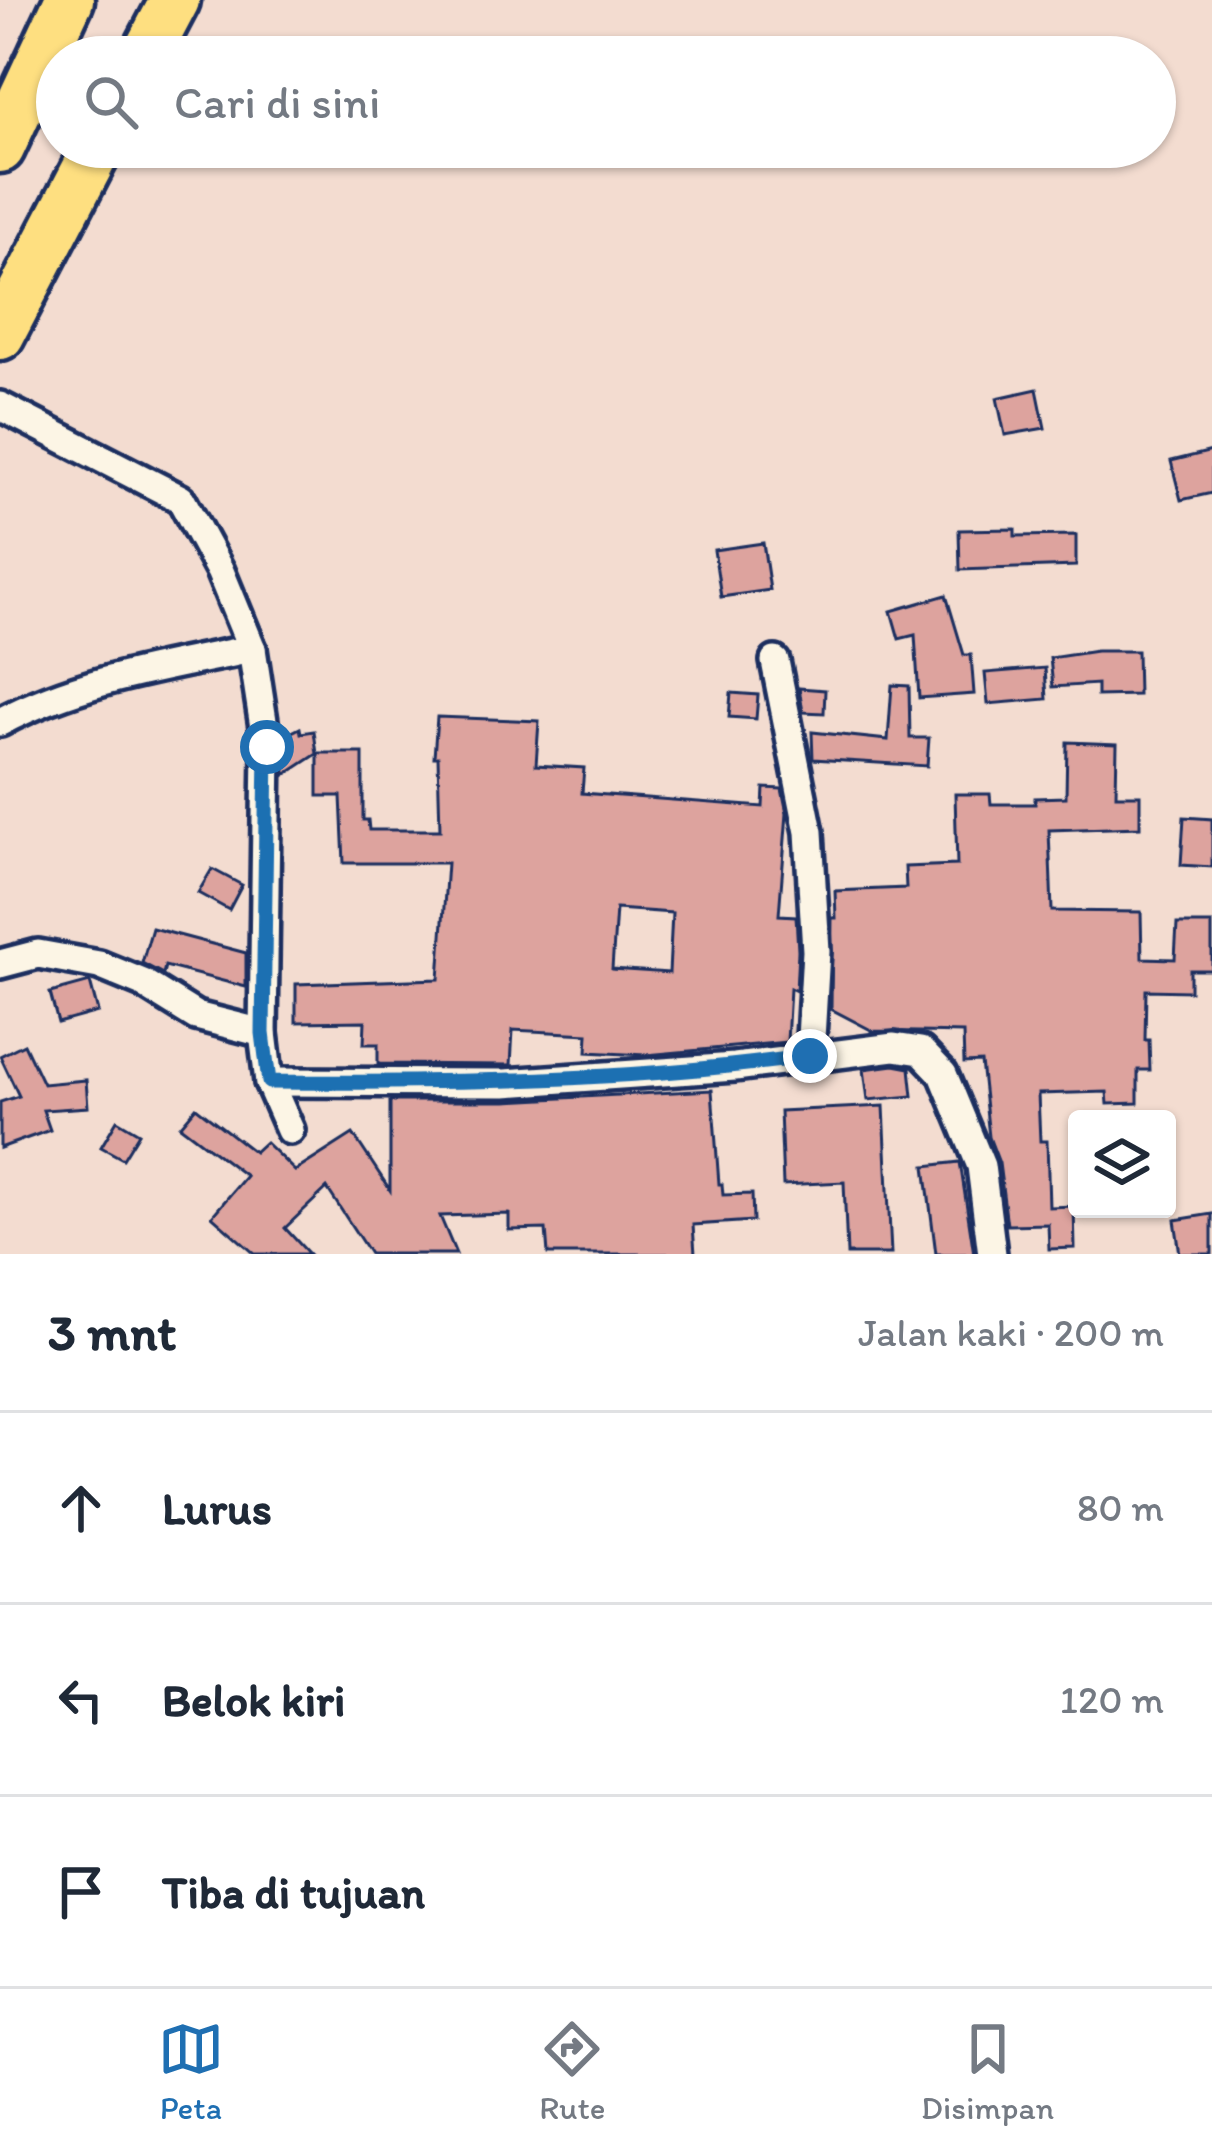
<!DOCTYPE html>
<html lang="id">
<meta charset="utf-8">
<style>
:root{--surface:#fff;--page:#f6f6f7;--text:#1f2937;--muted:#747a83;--line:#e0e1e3;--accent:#1f6fb2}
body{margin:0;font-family:Itim,sans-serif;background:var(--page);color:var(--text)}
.controls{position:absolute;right:36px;bottom:36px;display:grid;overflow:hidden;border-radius:12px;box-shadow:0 3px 9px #0004}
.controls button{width:108px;height:108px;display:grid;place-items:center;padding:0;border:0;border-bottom:3px solid var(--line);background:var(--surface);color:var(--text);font:60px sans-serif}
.stop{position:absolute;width:36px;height:36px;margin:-27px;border:9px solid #1f6fb2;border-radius:50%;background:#fff}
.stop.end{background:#1f6fb2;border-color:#fff;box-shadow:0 3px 12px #0008}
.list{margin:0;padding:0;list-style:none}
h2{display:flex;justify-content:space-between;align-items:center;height:156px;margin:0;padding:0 48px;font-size:51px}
h2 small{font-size:39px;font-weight:400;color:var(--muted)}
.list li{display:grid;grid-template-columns:78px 1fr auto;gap:36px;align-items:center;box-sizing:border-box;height:192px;padding:0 48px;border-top:3px solid var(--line)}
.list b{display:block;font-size:45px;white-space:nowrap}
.list em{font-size:39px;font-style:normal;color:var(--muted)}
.icon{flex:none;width:66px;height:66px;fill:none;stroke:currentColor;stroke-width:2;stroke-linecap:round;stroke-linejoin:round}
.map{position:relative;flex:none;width:1212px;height:1254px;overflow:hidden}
.search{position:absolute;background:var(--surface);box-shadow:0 3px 9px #0004;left:36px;right:36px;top:36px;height:132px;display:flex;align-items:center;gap:30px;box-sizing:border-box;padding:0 42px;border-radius:66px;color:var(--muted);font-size:45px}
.sheet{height:732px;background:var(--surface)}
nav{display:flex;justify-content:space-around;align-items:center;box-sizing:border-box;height:168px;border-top:3px solid var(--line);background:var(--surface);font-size:33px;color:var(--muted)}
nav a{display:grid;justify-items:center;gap:6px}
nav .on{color:var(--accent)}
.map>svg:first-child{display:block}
.building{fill:#dda39e;stroke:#1b2f5e;stroke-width:3;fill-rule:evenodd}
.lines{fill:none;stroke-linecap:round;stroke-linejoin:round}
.street-casing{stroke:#1b2f5e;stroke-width:36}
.highway-casing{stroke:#1b2f5e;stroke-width:57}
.street{stroke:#fcf5e5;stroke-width:27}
.highway{stroke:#fedf80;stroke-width:48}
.route{stroke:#1f6fb2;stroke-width:15}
</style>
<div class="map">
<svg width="1212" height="1254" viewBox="0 0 1212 1254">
<rect width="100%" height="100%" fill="#f3dcd0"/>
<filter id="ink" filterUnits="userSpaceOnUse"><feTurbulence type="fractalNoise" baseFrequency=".00833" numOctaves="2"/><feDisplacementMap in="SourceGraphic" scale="24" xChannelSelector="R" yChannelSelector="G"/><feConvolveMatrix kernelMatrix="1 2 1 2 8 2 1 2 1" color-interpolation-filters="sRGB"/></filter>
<g filter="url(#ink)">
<g class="building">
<polygon points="1037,389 1045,428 1005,435 997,398"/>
<polygon points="1212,451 1212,493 1181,500 1171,461"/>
<polygon points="1015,529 1015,536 1076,535 1076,566 960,570 959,530"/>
<polygon points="763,543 770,590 721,597 714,550"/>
<polygon points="946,595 964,655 971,655 974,694 919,698 915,635 899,639 891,611"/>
<polygon points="1096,651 1137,651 1138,695 1097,696 1097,684 1053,687 1050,658"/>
<polygon points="1045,668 1047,699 988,704 985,673"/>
<polygon points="892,685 909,686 910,738 929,738 927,766 813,759 812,732 888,740"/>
<polygon points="799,688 825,690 824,713 803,712"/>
<polygon points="731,693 758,695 756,719 729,717"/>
<path d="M437,717L539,721L536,765L584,768L582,793L763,807L764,788L782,789L787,813L779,915L796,916L798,951L796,991L790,988L787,1042L646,1055L587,1052L588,1034L513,1030L511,1065L378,1064V1044H364L365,1021L296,1022V984L439,979L447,863H344L341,796H318V753H363V820H368L369,830H440L438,757H434ZM616,909L672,913L669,973L612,969Z"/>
<polygon points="300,728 301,733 314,731 317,754 285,775 284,736"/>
<polygon points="1067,742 1117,744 1116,795 1140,795 1140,827 1049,830 1052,911 1141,912 1142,958 1175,959 1177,924 1212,924 1212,970 1190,970 1190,991 1146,990 1145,1040 1149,1040 1150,1070 1138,1070 1138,1103 1108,1104 1107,1092 1038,1094 1040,1141 1047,1141 1049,1207 1074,1206 1075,1248 1049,1249 1048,1224 1007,1225 999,1163 989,1137 981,1062 964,1063 963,1033 873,1031 831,1009 832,918 836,918 835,891 906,888 905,867 957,865 955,794 990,794 991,804 1035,804 1035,798 1066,797"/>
<polygon points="1184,817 1212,819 1212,867 1181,865"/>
<polygon points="212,869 242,885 229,910 198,893"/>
<polygon points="152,928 246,953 246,987 165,966 163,974 142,963"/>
<polygon points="90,982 98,1012 58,1023 50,993"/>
<polygon points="24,1044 43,1084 86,1080 88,1107 43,1110 50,1130 0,1148 0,1102 19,1096 0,1056"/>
<polygon points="894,1065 910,1068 913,1096 868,1100 864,1069"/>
<polygon points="712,1090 719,1184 722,1184 723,1195 752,1194 753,1221 693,1225 695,1254 548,1254 546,1229 509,1230 509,1214 440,1216 456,1254 370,1254 327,1188 285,1228 309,1254 255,1254 212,1216 246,1176 180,1126 196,1107 254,1152 265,1142 295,1171 353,1134 390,1190 390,1101 506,1101"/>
<polygon points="884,1106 891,1254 847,1254 844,1182 783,1185 780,1111"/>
<polygon points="117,1120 139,1133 123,1159 101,1147"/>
<polygon points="960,1162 974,1254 936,1254 925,1166"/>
<polygon points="1212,1214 1212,1254 1180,1254 1175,1220"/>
</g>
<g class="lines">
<g class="street-casing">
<g id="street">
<polyline points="0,406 181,499 220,571 252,649 267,747 263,1033 269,1082 290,1130"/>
<polyline points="775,661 809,832 816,951 810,1056"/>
<path d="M0,722C79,680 164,667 252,649"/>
<polyline points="0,964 38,954 99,965 143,983 196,1016 263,1033"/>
<polyline points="269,1082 505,1083 735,1067 894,1047 921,1051 943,1074 981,1166 992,1254"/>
</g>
</g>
<g class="highway-casing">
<g id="highway">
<polyline points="145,57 175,0"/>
<polyline points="0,148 69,0"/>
<polyline points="0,335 98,147"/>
</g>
</g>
<use href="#street" class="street"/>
<use href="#highway" class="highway"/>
</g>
</g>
<g class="lines" filter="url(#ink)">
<path class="route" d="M267,747L263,1033L269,1082C450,1083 630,1082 810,1056"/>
</g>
</svg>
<div class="controls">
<button><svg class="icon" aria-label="layers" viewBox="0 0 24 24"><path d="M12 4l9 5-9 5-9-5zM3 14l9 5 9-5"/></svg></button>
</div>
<div class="stop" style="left:267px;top:747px"></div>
<div class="stop end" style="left:810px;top:1056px"></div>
<div class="search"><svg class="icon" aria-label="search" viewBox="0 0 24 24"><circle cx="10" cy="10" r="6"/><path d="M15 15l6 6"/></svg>Cari di sini</div>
</div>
<section class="sheet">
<h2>3 mnt<small>Jalan kaki · 200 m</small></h2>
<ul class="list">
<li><svg class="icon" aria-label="ahead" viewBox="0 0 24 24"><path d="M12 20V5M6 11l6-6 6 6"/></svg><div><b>Lurus</b></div><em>80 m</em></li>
<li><svg class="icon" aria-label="left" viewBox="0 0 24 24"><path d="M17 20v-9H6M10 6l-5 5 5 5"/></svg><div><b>Belok kiri</b></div><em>120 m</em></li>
<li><svg class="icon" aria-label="arrive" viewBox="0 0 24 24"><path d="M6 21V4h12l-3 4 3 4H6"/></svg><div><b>Tiba di tujuan</b></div></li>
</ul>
</section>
<nav>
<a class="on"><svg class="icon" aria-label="map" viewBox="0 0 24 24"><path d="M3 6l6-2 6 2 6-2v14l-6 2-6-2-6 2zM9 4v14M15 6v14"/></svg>Peta</a>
<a><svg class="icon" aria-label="directions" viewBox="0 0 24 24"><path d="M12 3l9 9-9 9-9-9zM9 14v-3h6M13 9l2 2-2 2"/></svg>Rute</a>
<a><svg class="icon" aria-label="saved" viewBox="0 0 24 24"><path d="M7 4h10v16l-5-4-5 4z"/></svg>Disimpan</a>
</nav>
